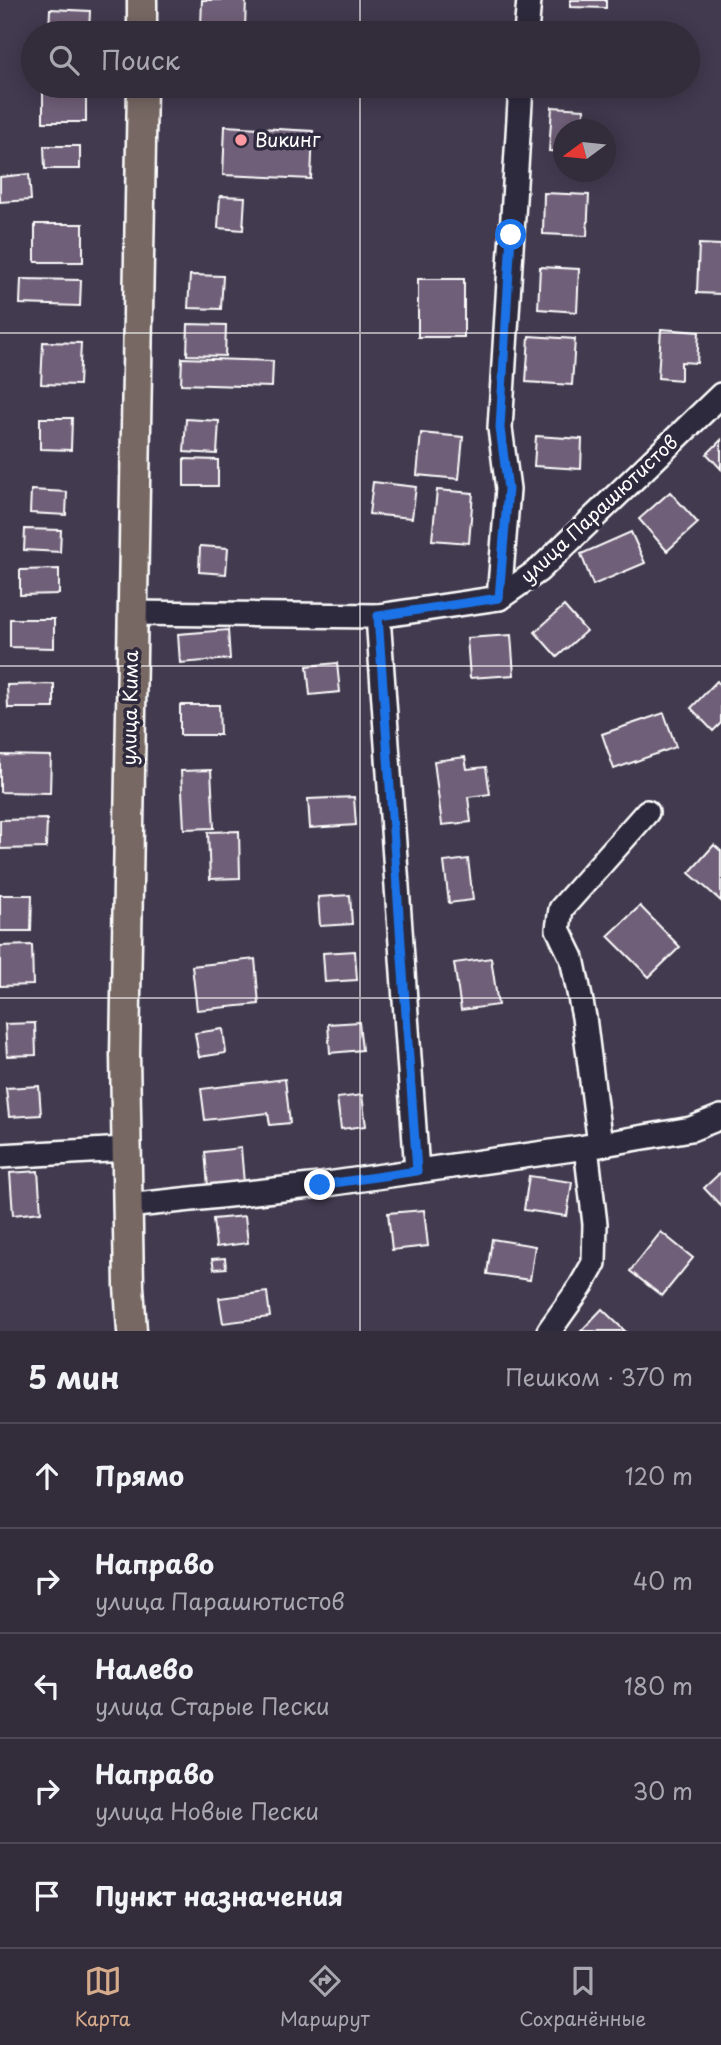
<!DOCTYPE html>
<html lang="ru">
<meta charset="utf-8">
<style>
:root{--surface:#322c3b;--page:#3d3846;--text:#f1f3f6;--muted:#a8a7af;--line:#4d4855;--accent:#d6ab8b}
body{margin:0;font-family:"Playpen Sans",sans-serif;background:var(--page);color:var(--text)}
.compass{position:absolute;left:553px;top:119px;width:63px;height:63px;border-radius:50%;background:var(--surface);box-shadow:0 4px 18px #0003;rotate:255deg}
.stop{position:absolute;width:21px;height:21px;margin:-16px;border:5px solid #1a73e8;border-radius:50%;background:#fff}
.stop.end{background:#1a73e8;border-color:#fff;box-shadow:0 2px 7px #0008}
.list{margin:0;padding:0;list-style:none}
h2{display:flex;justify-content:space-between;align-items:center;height:91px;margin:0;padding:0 28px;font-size:30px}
h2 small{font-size:23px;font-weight:400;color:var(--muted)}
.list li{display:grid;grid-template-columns:46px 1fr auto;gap:21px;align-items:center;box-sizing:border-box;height:105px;padding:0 28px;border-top:2px solid var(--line)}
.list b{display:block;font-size:26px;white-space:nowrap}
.list p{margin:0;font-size:23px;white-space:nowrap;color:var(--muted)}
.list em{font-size:23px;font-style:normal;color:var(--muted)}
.icon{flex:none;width:38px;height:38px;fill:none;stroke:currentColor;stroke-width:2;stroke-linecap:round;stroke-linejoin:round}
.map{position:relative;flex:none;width:721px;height:1331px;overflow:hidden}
.search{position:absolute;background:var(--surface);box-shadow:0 4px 18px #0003;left:21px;right:21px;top:21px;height:77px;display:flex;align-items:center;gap:18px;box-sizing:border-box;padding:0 24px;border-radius:38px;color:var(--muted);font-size:26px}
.sheet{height:616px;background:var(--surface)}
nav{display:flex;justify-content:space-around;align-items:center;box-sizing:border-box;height:98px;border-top:2px solid var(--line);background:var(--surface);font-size:19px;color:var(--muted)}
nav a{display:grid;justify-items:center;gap:4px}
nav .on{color:var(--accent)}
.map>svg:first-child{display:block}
.building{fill:#705e78;stroke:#fff;stroke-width:2}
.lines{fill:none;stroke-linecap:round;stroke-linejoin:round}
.minor-casing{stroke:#fff;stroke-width:28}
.major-casing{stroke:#fff;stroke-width:33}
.minor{stroke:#2f2a3d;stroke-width:23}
.major{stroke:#776864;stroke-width:28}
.route{stroke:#1a73e8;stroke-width:9}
.grid{fill:none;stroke:#fff;stroke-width:2;stroke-opacity:0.55}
.poi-dot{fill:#ff9aa2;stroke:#2f2a3d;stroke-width:2.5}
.labels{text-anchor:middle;stroke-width:7;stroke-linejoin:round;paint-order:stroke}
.poi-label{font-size:19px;fill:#fff;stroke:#2f2a3d;text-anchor:start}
.street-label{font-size:19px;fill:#fff;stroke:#2f2a3d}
</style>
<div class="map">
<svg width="721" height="1331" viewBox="0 0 721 1331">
<rect width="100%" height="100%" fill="#423a4f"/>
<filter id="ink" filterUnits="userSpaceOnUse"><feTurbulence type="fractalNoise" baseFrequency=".0143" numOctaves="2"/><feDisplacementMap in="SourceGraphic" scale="14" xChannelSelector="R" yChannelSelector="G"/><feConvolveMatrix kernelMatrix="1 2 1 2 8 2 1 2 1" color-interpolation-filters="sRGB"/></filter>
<g filter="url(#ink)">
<g class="building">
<polygon points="202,0 246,0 245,28 201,26"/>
<polygon points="570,0 606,0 606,8 570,7"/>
<polygon points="50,9 90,11 89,33 49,31"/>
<rect x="43" y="86" width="43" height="36"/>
<polygon points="203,86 250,86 250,93 203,91"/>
<polygon points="552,107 584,109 583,130 564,130 564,152 549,151"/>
<polygon points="225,126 313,131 311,179 223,175"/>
<polygon points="44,146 80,146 80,169 45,169"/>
<polygon points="29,174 31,200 0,202 0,177"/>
<polygon points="544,193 589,195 587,236 543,234"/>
<polygon points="220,196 245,197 243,230 218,228"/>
<rect x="35" y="224" width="48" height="38"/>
<polygon points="699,244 721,245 721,294 697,293"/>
<polygon points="540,267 579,269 577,312 538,309"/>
<polygon points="190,275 223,276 221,309 188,308"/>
<polygon points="21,279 81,280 80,306 20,304"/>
<rect x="418" y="279" width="46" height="58"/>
<polygon points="188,324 226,325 225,356 187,355"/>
<polygon points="661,329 699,332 697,363 681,362 681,380 658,378"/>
<polygon points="529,336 575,339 572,385 526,382"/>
<polygon points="43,342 81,343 79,385 41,384"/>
<polygon points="182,358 273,361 272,387 181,384"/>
<polygon points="40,418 72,418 71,450 40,449"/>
<polygon points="186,419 219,421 217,454 184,452"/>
<polygon points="421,433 463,437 459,479 417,475"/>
<polygon points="536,436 582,439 581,469 534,466"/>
<polygon points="721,440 721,469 707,454"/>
<polygon points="184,459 218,460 218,486 184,486"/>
<polygon points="373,482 416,487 412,518 369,514"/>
<polygon points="31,490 67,492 66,515 30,513"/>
<polygon points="437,490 473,493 469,543 432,540"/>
<polygon points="670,492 698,523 667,551 639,519"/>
<polygon points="25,529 61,530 60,552 24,550"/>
<polygon points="631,532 645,563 593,585 581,554"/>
<polygon points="200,546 228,548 226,574 199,572"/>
<polygon points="59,569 59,594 20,595 20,570"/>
<polygon points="564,606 586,631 557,657 535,632"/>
<polygon points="10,619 54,619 54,648 10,647"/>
<polygon points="228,630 230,659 180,663 178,634"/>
<polygon points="511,635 514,675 470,678 467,638"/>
<polygon points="337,663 340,692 310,695 307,666"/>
<polygon points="717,681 721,686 721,723 713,731 691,708"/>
<polygon points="54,684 54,708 8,708 7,685"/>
<polygon points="180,705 219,705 220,735 180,735"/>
<polygon points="664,713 676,747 614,769 602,734"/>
<polygon points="0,755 51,756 50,793 0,792"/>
<polygon points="465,757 467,769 486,767 490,794 468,797 471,822 442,825 434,761"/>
<polygon points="211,770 214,828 184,829 181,771"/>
<polygon points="354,797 356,825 310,828 308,799"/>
<polygon points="47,819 46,848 0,849 0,820"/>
<polygon points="239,831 240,878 210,879 208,832"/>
<polygon points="714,845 721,851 721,901 689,873"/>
<polygon points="468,859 473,900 449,903 444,862"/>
<polygon points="0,895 32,895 31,931 0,931"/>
<polygon points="350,895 352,924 320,926 318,897"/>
<polygon points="640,906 680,947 649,977 608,936"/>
<polygon points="32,945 33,985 0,986 0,946"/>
<polygon points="355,951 357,980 325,982 323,953"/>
<polygon points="491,958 498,1005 461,1010 454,963"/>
<polygon points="255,959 259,1004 197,1010 192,966"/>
<polygon points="359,1022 362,1050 330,1053 328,1024"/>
<polygon points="35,1023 36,1055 7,1056 5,1024"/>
<polygon points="223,1029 226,1053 199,1057 195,1033"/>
<polygon points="285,1079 290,1123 270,1125 268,1113 205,1120 201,1089"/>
<polygon points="39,1086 41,1115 9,1117 6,1088"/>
<polygon points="362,1095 366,1126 341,1129 337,1098"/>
<polygon points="241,1148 244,1183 208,1187 205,1152"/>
<polygon points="38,1171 41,1212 13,1215 10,1173"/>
<polygon points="721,1172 721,1206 704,1188"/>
<polygon points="529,1176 572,1182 567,1216 524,1210"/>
<polygon points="424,1210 428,1246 392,1250 388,1213"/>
<polygon points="245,1216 248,1243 216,1247 213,1219"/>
<polygon points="661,1232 693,1258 662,1296 630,1271"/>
<polygon points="492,1239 535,1246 530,1280 487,1274"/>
<polygon points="225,1258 226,1268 214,1269 212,1259"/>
<polygon points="267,1292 270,1317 223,1323 219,1298"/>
<polygon points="602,1309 625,1331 581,1331"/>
</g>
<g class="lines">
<g class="minor-casing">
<g id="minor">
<polyline points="526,33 529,0"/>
<polyline points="499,598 508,489 500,428 521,86"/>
<polyline points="131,613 378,616 499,598 539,570 721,395"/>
<polyline points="378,616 417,1171"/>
<polyline points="600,1145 584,1017 572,958 558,929 561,909 647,812"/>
<polyline points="0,1156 126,1149"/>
<polyline points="127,1206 320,1185 586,1147 691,1129 721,1117"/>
<polyline points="549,1331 581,1286 594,1263 595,1224 586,1147"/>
</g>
</g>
<g class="major-casing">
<g id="major">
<polyline points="142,33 142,0"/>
<polyline points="132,1331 129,1286 125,1055 142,86"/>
</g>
</g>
<use href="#minor" class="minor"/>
<use href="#major" class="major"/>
</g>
</g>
<g class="lines" filter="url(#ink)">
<polyline class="route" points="320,1185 417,1171 378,616 499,598 508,489 500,428 511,235"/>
</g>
<path class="grid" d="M360,0V33M360,86V1331M0,333H721M0,666H721M0,998H721"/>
<circle class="poi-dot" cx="241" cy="140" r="7"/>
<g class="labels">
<g class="poi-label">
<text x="255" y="147">Викинг</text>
</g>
<g class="street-label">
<text transform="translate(599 509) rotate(-43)" y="7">улица Парашютистов</text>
<text transform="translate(130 708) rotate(-89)" y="7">улица Кима</text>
</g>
</g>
</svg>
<svg class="compass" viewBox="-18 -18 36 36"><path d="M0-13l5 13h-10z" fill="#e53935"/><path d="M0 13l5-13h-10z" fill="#a8a7af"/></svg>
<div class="stop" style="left:511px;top:235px"></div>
<div class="stop end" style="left:320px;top:1185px"></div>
<div class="search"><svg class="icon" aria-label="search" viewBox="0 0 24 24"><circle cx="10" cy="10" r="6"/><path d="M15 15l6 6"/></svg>Поиск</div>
</div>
<section class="sheet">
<h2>5 мин<small>Пешком · 370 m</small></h2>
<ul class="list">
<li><svg class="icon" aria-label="ahead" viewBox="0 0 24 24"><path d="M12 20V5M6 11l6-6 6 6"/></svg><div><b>Прямо</b></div><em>120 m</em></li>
<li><svg class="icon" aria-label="right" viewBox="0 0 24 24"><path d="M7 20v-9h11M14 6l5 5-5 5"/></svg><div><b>Направо</b><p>улица Парашютистов</p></div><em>40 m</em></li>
<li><svg class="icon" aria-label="left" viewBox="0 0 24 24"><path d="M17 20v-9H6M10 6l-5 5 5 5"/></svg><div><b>Налево</b><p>улица Старые Пески</p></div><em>180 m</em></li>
<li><svg class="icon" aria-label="right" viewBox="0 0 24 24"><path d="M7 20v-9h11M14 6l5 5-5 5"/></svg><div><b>Направо</b><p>улица Новые Пески</p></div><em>30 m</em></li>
<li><svg class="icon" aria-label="arrive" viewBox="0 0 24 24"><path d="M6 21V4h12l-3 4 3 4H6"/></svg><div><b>Пункт назначения</b></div></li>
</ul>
</section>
<nav>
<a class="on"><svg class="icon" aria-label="map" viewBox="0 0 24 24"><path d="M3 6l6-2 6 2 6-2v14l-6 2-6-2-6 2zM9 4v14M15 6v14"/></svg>Карта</a>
<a><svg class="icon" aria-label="directions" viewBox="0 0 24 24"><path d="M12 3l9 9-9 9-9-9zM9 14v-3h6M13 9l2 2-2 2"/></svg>Маршрут</a>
<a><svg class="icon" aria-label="saved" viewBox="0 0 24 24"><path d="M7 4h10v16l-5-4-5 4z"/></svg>Сохранённые</a>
</nav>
